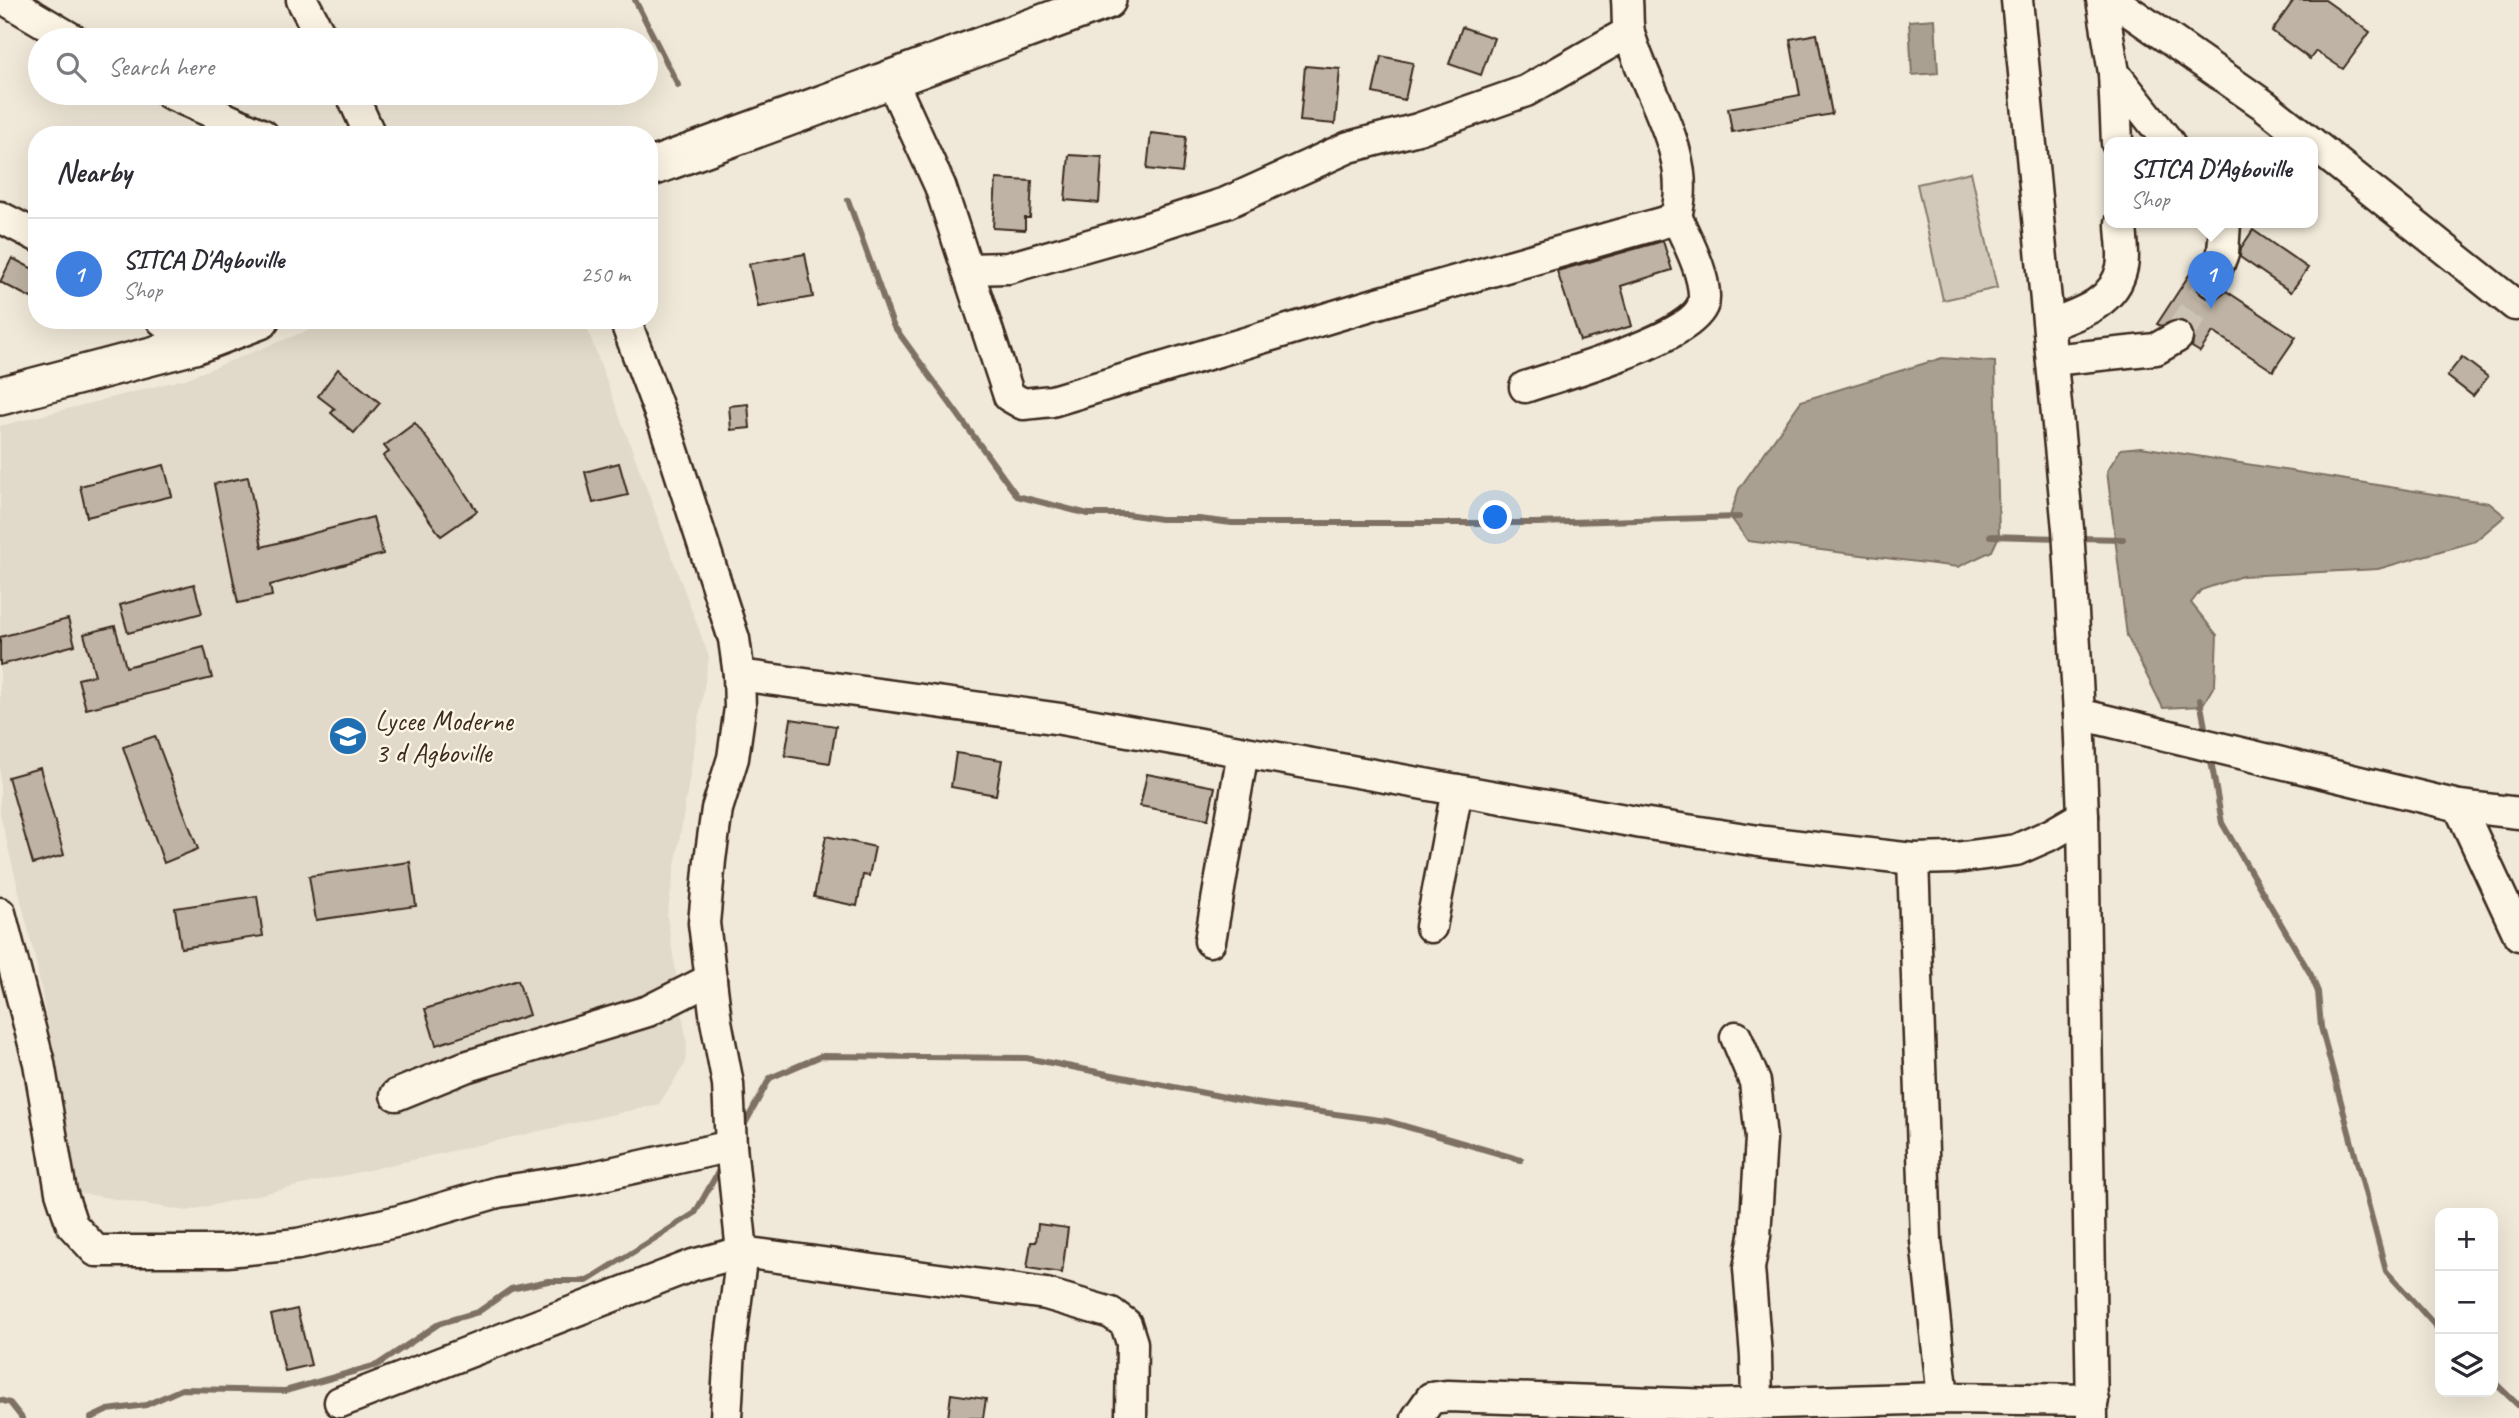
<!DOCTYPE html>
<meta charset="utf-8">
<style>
:root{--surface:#fff;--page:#f2f2f3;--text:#2b2b33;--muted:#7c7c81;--line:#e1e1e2;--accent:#1a73e8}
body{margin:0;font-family:Caveat,sans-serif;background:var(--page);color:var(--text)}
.controls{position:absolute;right:21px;bottom:21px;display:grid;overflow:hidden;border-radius:14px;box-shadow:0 7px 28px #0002}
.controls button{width:63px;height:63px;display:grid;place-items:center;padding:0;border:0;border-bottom:2px solid var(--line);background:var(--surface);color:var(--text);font:35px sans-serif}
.you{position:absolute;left:1496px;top:518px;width:24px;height:24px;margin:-18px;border:5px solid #fff;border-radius:50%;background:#1a73e8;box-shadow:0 0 0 10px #1a73e833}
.badge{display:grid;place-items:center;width:46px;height:46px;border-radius:50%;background:var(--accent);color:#fff;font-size:23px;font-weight:700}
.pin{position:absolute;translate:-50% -58px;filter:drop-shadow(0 2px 4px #0008)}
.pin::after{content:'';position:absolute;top:37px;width:24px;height:21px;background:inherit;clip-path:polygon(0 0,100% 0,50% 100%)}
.popup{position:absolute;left:2104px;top:137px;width:214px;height:91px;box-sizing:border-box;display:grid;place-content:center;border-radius:14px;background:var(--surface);filter:drop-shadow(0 2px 5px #0005);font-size:23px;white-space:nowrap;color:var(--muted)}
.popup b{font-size:26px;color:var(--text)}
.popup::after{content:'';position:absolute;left:50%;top:100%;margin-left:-14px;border:14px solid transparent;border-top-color:var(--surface)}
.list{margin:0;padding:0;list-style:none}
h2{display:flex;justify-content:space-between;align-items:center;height:91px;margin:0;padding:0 28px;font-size:30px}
h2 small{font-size:23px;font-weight:400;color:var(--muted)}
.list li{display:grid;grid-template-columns:46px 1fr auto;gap:21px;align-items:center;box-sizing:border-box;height:112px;padding:0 28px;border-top:2px solid var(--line)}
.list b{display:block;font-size:26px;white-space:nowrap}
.list p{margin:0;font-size:23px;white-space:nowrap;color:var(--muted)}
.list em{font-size:23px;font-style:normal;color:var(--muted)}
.icon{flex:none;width:38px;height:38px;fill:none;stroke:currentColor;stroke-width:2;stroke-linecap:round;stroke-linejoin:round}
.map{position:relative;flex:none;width:2519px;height:1418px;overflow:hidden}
.search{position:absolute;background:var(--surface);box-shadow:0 7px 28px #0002;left:28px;top:28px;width:630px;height:77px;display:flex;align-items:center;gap:18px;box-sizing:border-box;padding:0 24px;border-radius:38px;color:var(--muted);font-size:26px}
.panel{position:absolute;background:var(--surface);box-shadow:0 7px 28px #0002;left:28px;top:126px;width:630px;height:203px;border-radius:28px}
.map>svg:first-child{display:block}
.built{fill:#e1d9c9}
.green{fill:#d2c9ba;stroke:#867a6c;stroke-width:2}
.water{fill:#aaa091;stroke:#7e7163;stroke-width:2}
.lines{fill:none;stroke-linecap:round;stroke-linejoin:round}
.stream{stroke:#7e7163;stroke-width:6}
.building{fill:#beb3a4;stroke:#3b2a1e;stroke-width:2}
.minor-tunnel{stroke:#ccc3b4;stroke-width:30;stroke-dasharray:30 15;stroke-linecap:butt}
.minor-casing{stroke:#3b2a1e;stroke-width:35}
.major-casing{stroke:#3b2a1e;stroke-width:42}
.minor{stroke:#fcf5e5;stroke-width:30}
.major{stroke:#fcf5e5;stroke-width:37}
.labels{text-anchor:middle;stroke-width:5;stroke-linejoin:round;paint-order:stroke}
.poi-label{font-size:28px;fill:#3b2a1e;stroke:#fcf5e5;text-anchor:start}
</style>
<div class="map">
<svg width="2519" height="1418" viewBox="0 0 2519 1418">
<rect width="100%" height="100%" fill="#f0e9d9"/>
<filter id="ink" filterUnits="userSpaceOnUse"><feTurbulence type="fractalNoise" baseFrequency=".0143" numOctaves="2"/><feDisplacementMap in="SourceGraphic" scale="14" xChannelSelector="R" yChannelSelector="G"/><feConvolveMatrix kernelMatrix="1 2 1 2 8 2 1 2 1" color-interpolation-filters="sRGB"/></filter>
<g filter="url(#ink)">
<polygon class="built" points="334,320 584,320 709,657 667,916 687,1044 685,1064 659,1104 187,1211 79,1193 36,962 0,814 0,426 185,379"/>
<polygon class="green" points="1971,172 1997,288 1943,300 1917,184"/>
<g class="water">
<polygon points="1935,19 1938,73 1912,75 1909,21"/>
<polygon points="1942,358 1995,362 1999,536 1992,551 1958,567 1748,541 1730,516 1739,489 1801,401"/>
<polygon points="2141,447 2489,503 2505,516 2475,541 2378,569 2242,576 2201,590 2191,603 2217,635 2215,684 2202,706 2163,708 2127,636 2107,471 2121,449"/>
</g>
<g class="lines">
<g class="stream">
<polyline points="635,0 678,85"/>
<polyline points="848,200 893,325 1017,496 1088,514 1126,514 1161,519 1199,519 1232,523 1536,523 1739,517"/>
<polyline points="1990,536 2060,538"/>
<polyline points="2078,538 2123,539"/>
<polyline points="2200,700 2207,738"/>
<polyline points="2210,755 2222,823 2311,975 2318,992 2321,1027 2386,1271 2440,1331"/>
<polyline points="741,1131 770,1078 821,1056 1026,1058 1255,1103 1387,1121 1521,1160"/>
<polyline points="2493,1381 2519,1406"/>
<polyline points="0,1400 10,1403 22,1418"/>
<polyline points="91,1418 108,1410 146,1405 182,1389 285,1391 377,1365 440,1323 478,1312 511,1289 548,1281 587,1281 695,1213 722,1165"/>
</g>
</g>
<g class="building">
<polygon points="2294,0 2325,0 2370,32 2343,69 2316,51 2310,59 2272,31"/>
<polygon points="1462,27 1494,38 1481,75 1449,64"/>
<polygon points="1817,34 1832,114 1732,132 1728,108 1800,95 1790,39"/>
<polygon points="1381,56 1413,63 1405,100 1373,93"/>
<polygon points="1305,66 1340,69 1335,124 1300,121"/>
<polygon points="1151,133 1186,137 1182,173 1147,169"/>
<polygon points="1069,155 1102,157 1099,203 1065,200"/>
<polygon points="996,179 1032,181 1030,218 1025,218 1025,230 993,228"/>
<polygon points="2253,230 2308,268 2291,292 2240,257 2241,248"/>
<polygon points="1663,241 1672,270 1621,286 1632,326 1580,341 1557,271"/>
<polygon points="805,254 813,297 758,307 749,264"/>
<polygon points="12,258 37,271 37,301 0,282"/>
<polygon points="2193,269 2197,272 2195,285 2199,294 2205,298 2215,299 2226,291 2296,337 2273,371 2213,332 2200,352 2192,347 2194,336 2192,328 2186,322 2176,320 2161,326 2157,324"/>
<polygon points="2462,357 2488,377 2473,396 2447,376"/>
<polygon points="338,369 380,403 354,433 331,413 335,409 318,396"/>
<polygon points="748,404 750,428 731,430 729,406"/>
<polygon points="415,423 443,460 477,511 441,536 383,456 389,452 384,446"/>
<polygon points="619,463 628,495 593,503 585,472"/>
<polygon points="164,465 172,496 87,517 80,486"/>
<polygon points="248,477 262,547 373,517 383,554 270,585 272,596 238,603 214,484"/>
<polygon points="194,584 202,613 128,633 120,605"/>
<polygon points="68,619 75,645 0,665 0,637"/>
<polygon points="115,626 126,667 204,647 212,678 86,709 78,679 95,675 84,634"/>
<polygon points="791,719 836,726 830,763 785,756"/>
<polygon points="155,736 198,849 164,863 123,747"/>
<polygon points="956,753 1002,760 996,795 951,787"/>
<polygon points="40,768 64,855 33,864 8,777"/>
<polygon points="1147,774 1215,787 1208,819 1140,806"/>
<polygon points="826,836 875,847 869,876 863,875 857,906 814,897"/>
<polygon points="410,862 416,906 316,920 309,876"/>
<polygon points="257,896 263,936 181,948 175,908"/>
<polygon points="518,980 529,1015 436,1045 425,1009"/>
<polygon points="1038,1224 1068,1228 1062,1273 1027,1268 1031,1242 1036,1242"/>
<polygon points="297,1309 311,1365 285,1371 271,1315"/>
<polygon points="951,1394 986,1399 983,1418 948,1418"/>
</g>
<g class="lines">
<polyline class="minor-tunnel" points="2177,337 2212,282"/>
<g class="minor-casing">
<g id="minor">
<polyline points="6,0 74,40"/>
<polyline points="302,0 323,40"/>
<polyline points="2017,0 2068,529 2079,714 2083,816 2092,1418"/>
<polyline points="2102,0 2114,73 2117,143"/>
<polyline points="2113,0 2264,105 2312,143"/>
<polyline points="2114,73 2169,143"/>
<path d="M892,81L940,186L1009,396L1023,404L1052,401L1378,303L1665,222L1676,216C1694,154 1645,91 1629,33C1627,23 1628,10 1627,0"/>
<polyline points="169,93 263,135"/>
<polyline points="351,93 370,135"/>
<polyline points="2312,143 2515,305"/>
<polyline points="0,217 37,236"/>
<polyline points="967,269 1008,268 1145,229 1226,203 1349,147 1418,129 1526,91 1629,32"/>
<polyline points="2212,282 2223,253 2225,223"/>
<polyline points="162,320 194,345"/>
<polyline points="625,320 667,432 734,639 739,675 740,708 733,758 717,809 710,860 704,923 716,1021 728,1084 731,1146 742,1252 730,1348 726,1418"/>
<path d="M2049,325C2079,314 2115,303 2122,267C2125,254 2121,237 2121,223"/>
<polyline points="2052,360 2156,349 2177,337"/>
<path d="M1525,387C1559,375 1704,337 1704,298C1705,273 1686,239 1676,216"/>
<polyline points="739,675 1061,719 1642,823 1765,842 1913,859 1955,858 2016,850 2052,834 2083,816"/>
<polyline points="2079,714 2459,806 2519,813"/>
<polyline points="2459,806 2519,935"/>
<polyline points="1913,859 1926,1240 1943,1398"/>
<polyline points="0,913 39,1063 61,1192 72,1225 96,1251 227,1251 298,1244 399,1221 498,1192 584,1179 731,1146"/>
<polyline points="1431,927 1457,790"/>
<polyline points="1210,941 1243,752"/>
<polyline points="1736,1037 1755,1082 1761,1138 1755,1236 1749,1268 1756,1356 1757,1404"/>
<polyline points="396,1095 465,1067 648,1011 711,979"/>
<polyline points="340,1402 693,1265 742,1252 1046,1294 1111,1313 1126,1324 1132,1343 1131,1418"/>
<polyline points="1417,1418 1431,1398 1448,1396 1714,1405 1943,1398 2093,1400"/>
</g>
</g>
<g class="major-casing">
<g id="major">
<polyline points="649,168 1107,0"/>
<polyline points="0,396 194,345 260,320"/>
</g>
</g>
<use href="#minor" class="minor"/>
<use href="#major" class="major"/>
</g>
</g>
<defs>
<g id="school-disc" transform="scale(2.0125)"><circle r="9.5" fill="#1f6fb2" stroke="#fcf5e5"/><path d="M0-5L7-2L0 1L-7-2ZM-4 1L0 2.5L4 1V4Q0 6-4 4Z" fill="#fff"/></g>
</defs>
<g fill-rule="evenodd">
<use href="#school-disc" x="348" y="736"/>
</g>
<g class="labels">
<g class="poi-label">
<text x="375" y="730">Lycee Moderne<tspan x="375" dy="32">3 d Agboville</tspan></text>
</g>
</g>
</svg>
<div class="controls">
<button>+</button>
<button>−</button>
<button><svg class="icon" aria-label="layers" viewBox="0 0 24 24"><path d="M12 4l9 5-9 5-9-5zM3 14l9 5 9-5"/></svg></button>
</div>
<div class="you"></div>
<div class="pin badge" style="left:2211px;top:309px;background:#3f7fe0">1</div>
<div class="popup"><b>SITCA D'Agboville</b>Shop</div>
<div class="search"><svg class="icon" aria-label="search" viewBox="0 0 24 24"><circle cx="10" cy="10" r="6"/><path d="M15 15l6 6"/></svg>Search here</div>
<section class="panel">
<h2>Nearby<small></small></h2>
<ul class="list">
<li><span class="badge" style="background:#3f7fe0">1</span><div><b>SITCA D'Agboville</b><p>Shop</p></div><em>250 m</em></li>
</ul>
</section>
</div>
